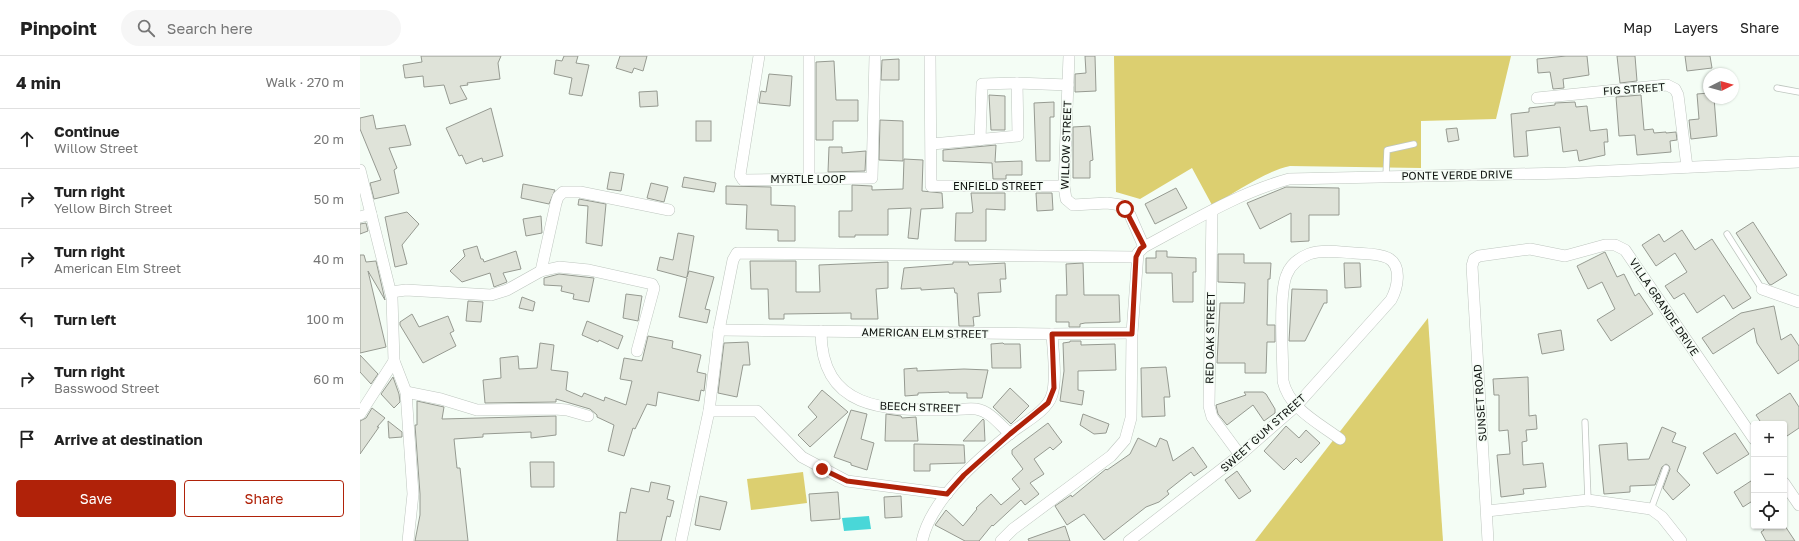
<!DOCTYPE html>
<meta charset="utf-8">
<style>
:root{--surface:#fff;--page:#f6f6f6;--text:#222;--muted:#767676;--line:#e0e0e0;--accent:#b02209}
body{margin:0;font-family:"Golos Text",sans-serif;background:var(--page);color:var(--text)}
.controls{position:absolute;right:12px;bottom:12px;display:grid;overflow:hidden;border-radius:4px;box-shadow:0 1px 3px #0004}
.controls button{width:36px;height:36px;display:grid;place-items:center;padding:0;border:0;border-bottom:1px solid var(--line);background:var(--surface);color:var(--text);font:20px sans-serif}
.compass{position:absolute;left:1343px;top:12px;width:36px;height:36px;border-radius:50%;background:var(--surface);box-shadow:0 1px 3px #0004;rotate:84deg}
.stop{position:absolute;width:12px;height:12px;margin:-9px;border:3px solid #b02209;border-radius:50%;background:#fff}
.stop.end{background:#b02209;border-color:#fff;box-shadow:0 1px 4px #0008}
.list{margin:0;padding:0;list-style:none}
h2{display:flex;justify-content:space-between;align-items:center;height:52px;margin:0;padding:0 16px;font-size:17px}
h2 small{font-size:13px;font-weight:400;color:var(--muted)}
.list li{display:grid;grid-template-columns:26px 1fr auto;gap:12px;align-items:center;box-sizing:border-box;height:60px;padding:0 16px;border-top:1px solid var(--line)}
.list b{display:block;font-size:15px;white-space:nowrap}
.list p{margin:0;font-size:13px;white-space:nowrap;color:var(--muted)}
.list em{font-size:13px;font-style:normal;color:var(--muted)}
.actions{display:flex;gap:8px;padding:12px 16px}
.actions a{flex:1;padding:9px 0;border:1px solid var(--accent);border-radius:4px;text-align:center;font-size:14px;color:var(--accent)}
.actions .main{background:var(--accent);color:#fff}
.icon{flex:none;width:22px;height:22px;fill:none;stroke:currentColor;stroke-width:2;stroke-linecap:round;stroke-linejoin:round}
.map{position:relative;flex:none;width:1439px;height:485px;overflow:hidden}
header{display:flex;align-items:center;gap:24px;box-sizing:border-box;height:56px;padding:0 20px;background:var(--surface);border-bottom:1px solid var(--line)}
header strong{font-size:19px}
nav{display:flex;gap:22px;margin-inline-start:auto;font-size:14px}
.search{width:280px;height:36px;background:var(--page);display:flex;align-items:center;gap:10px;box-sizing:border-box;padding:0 14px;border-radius:22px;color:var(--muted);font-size:15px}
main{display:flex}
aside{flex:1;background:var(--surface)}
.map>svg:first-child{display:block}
.green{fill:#dccf70}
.water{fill:#49d7d8}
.building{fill:#dfe3d9;stroke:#969a91}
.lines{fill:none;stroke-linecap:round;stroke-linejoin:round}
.lane-casing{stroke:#bec6bf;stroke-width:7}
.street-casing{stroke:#bec6bf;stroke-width:12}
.lane{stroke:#fff;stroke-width:5.5}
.street{stroke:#fff;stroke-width:11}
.route{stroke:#b02209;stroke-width:5}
.labels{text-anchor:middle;stroke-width:3;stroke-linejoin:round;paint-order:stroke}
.street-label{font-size:11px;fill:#111411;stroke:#f4fdf5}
</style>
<header>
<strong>Pinpoint</strong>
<div class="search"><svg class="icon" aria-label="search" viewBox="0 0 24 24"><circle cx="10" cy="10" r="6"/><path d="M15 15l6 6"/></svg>Search here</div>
<nav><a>Map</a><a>Layers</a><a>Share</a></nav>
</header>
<main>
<aside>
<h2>4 min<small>Walk · 270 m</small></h2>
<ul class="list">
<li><svg class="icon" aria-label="ahead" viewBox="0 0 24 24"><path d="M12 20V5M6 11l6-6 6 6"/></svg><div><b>Continue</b><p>Willow Street</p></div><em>20 m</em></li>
<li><svg class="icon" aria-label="right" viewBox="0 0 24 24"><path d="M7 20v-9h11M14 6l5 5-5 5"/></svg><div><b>Turn right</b><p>Yellow Birch Street</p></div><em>50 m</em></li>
<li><svg class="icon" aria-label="right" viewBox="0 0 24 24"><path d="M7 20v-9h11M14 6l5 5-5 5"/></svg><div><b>Turn right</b><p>American Elm Street</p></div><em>40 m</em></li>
<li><svg class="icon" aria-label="left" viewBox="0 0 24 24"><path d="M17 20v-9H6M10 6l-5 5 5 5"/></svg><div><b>Turn left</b></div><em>100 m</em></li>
<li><svg class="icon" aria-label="right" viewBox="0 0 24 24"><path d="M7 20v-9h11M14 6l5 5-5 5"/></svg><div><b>Turn right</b><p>Basswood Street</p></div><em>60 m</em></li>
<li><svg class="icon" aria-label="arrive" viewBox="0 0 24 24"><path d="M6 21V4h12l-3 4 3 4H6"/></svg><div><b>Arrive at destination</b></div></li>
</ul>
<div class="actions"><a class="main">Save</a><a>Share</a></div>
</aside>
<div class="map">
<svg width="1439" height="485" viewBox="0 0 1439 485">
<rect width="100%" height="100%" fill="#f4fdf5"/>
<g class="green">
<path d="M754,0H1151L1136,63L1061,65V112L930,110C903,116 877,136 852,149L832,112L780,143L756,136Z"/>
<polygon points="1068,262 1083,485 895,485"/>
<polygon points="443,416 447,447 391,454 387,423"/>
</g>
<polygon class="water" points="509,460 511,473 484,475 482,462"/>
<g class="building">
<polygon points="61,0 141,0 138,7 140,23 107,27 108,29 100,30 107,43 90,48 84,29 64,31 63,20 45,22 43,9 62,6"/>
<polygon points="204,0 218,0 216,7 229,9 222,40 209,38 212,22 194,18 196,4 202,5"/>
<polygon points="260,0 287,0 283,15 274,12 272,17 256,12"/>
<polygon points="725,0 735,0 736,35 715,36 715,18 726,17"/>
<polygon points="1206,0 1227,0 1229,19 1203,23 1204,32 1193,33 1190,16 1178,17 1177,3"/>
<polygon points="1257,0 1275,0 1277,25 1260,27"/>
<polygon points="1325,0 1350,0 1352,12 1327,15"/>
<polygon points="539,3 539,24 521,24 522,4"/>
<polygon points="474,5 476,44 498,44 498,65 473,65 473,84 456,84 456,6"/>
<polygon points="409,18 432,20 430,50 399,47 401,35 406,36"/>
<polygon points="297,35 298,50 280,51 279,36"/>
<polygon points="1349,37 1349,42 1354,42 1357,80 1331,83 1329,64 1339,63 1337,38"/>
<polygon points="629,39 645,40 645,74 631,74"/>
<polygon points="1281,39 1284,74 1293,73 1294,77 1306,76 1306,77 1316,76 1317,84 1310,85 1311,96 1277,99 1275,79 1259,80 1256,41"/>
<polygon points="694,46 694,61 690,61 690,105 676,105 674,47"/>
<polygon points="1215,46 1216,51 1227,50 1230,75 1247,73 1248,86 1244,86 1245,99 1219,105 1217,94 1203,96 1200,71 1166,75 1168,100 1154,101 1151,58 1169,56 1169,52 1195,49 1195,47"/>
<polygon points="131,52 143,100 123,106 122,102 106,108 102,99 99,100 86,72"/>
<polygon points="13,59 16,73 45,69 51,89 29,92 37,112 34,114 39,137 14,143 10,127 21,124 0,73 0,62"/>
<polygon points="520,64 543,65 543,105 519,104"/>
<rect x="336" y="65" width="15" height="20"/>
<polygon points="730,70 733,104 730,105 730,122 713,122 713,71"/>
<polygon points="1097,72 1099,84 1088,86 1086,73"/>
<polygon points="636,89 635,106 662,105 662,119 646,119 646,123 633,123 632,107 583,105 583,94"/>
<polygon points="469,91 482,91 482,97 506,95 505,115 468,116"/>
<polygon points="544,103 563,104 562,135 582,137 583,152 561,153 558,183 548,182 551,152 528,153 528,179 495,179 495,181 479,181 479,155 492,155 492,129 512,130 512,134 543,133"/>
<polygon points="250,116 264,118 261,135 247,133"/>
<polygon points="324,121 356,127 354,136 322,131"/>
<polygon points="291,127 308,131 304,146 287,142"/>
<polygon points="163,128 195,134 189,148 161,142"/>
<polygon points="366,130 411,131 411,149 435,150 435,185 418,185 418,174 386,173 387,149 366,148"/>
<polygon points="926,131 979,132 979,159 949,159 949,185 931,186 931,157 900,173 887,147"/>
<polygon points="816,132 827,152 795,168 785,148"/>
<polygon points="611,137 645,137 645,154 626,153 626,185 595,185 596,157 611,157 613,156"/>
<polygon points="676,137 692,137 693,154 677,155"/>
<polygon points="219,143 246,148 242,190 226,187 228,150 218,149"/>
<polygon points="47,156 59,168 42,189 47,208 35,211 25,161"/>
<polygon points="181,160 182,177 166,180 163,163"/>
<polygon points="1393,166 1427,219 1411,229 1409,228 1376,177"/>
<polygon points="6,167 8,175 0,178 0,168"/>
<polygon points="1322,174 1335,194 1352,183 1391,242 1373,253 1364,239 1337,257 1324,237 1314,243 1305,230 1327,216 1315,197 1296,210 1282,189 1299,178 1304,186"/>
<polygon points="318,177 334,180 327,221 329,215 354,221 345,253 350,254 347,267 319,261 327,222 297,214 300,201 313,204"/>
<polygon points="117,190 121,203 123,203 124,206 156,195 161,213 143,217 147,226 134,231 130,217 102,226 90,215 105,200 103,194"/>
<polygon points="796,195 807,195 807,201 836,202 836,216 833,216 833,246 813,246 812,217 786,217 786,202 796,202"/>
<polygon points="1245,196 1257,221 1264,218 1275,240 1279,237 1293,258 1251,285 1237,264 1255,253 1242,226 1228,233 1217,210"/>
<polygon points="858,198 884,198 884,207 911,207 910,223 908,223 907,269 915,269 915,286 907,286 906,317 885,317 885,307 857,307 860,247 884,247 885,227 858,226"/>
<polygon points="0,199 4,199 6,206 16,205 25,244 8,215 26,291 0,297"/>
<polygon points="390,205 436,205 436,236 460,236 459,209 528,206 528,232 516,233 518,263 491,263 491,257 424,258 424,263 409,263 408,233 391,233"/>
<polygon points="593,206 608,206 609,209 645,207 646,223 640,223 641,236 618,237 620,260 613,261 614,270 599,270 597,237 595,237 594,232 561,234 561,232 541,233 544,212 593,208"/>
<polygon points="723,207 724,239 759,239 760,266 725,267 720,268 720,271 709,271 709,266 696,266 696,239 707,239 706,208"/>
<polygon points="984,207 1000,207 1001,231 985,232"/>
<polygon points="199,218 234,222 229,246 213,243 214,238 201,235 202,230 184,229 184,222"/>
<polygon points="932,233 967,234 967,247 964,247 945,285 929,285"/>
<polygon points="266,238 282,240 278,265 263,262"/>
<polygon points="162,241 175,246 173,255 159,252"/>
<polygon points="108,245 123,246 121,266 106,265"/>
<polygon points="1414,250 1421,284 1431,278 1439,290 1439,304 1418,318 1397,287 1394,272 1353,298 1342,282 1381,257"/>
<polygon points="52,258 59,271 88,260 94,275 90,277 96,290 63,307 40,269 40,266"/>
<polygon points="227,265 263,280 258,293 239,284 238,286 222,279"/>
<polygon points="1201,274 1204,294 1182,298 1178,278"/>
<polygon points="288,280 313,285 312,292 341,299 337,316 346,318 344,335 341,334 339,345 298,336 296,350 287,348 275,373 273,372 264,400 248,395 254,369 237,361 237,359 230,353 196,343 196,346 125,347 123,324 141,322 140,302 158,300 159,313 177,312 180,287 194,289 191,314 208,316 206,334 222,341 224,337 244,345 245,341 266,349 272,325 260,323 264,302 282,305"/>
<polygon points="710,285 721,285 721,289 755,288 756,314 718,315 718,334 724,335 722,349 700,345 704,315 703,287 710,286"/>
<polygon points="388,286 390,309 383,309 377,341 358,337 364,287"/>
<polygon points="643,287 644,288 660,288 661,312 632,312 631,288"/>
<polygon points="0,299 18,318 11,328 0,316"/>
<polygon points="806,311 810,341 804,341 805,360 782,361 781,312"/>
<polygon points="557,312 557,315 604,313 628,314 622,342 607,342 607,337 589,337 589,336 558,337 558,339 545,340 544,313"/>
<polygon points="33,321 39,338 40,346 34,352 21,338"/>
<polygon points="1168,321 1169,360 1176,359 1177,373 1166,374 1167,385 1162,386 1163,409 1183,407 1186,431 1163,433 1164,438 1141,441 1137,399 1150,398 1148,374 1139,375 1139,339 1134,339 1133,323"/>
<polygon points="650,332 669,350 651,368 633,351"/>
<polygon points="462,334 488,356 450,391 438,379 457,361 448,351"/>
<polygon points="884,336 903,336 906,338 915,353 915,357 904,365 893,349 867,369 858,358 856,349 886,339"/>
<polygon points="1430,337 1439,351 1439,372 1424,382 1424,368 1402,368 1396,359"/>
<polygon points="57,345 84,351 82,363 196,360 196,379 171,382 171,376 123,378 123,381 94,383 97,412 100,412 108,485 55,485 60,459 60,438 55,369 57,369"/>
<polygon points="12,352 25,362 17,371 19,371 0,398 0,365 6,362"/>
<polygon points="491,354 507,358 501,383 514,387 507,414 491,409 491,407 474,401"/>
<polygon points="526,358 541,360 542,362 556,361 558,385 525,385"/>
<polygon points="723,358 749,368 746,377 734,378 720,369"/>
<polygon points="623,363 624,364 625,385 603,385"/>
<polygon points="28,365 42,376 42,381 29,382"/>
<polygon points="688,367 702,386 693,394 690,391 674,403 684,418 670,427 679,438 665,449 661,444 633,470 632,469 619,485 605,485 575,469 586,454 603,470 617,453 616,452 631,438 641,449 660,433 652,423 663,413 652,398 652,394"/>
<polygon points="926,370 939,382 946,374 960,387 941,407 936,402 924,414 904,395"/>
<polygon points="1302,371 1316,377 1312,386 1326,391 1317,415 1330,429 1313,444 1303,432 1310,413 1309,410 1306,408 1302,411 1295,429 1270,430 1270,436 1244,438 1239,389 1267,387 1268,404 1289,403"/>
<polygon points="1375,377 1389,398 1357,418 1343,397"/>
<polygon points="778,382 796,391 800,382 807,385 813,405 833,391 847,411 834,420 831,416 807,435 809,438 799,446 786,451 744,484 724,458 707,469 695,450 711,439 712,441 746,413 747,414 770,398"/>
<polygon points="554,388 604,389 605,407 570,408 570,415 554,415"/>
<polygon points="170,406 194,406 194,431 171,431"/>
<polygon points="877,415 891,435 879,443 865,424"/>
<polygon points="1394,423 1394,444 1383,451 1374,436"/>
<polygon points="291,426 310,430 307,443 314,445 310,461 307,460 301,485 257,485 260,456 266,457 271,432 289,436"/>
<polygon points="478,436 480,463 451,465 449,438"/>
<polygon points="340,440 367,446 360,474 335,469"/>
<polygon points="541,440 542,461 525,462 524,441"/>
<polygon points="705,470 710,485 669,485 668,483"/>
<polygon points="1402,470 1425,470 1435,485 1406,485 1401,476 1404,474"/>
</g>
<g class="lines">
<g class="lane-casing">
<g id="lane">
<polyline points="1417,32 1439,36"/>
<polyline points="1026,120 1027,94 1054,88"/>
<polyline points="1367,178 1402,233"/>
<polyline points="1225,366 1228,444"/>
<polyline points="1291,453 1306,412"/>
</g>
</g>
<g class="street-casing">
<g id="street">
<polyline points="399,0 380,119 383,124 512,122 515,0"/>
<polyline points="570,0 571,130 704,130"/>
<polyline points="709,0 704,130 706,143 713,149 747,147 761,149 770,159 784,191"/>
<polyline points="1177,42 1307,29 1315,33 1318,39 1327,111"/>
<polyline points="620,84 622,28 657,27 708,29"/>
<polyline points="572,88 658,80 657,27"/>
<polyline points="0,114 32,242 34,305 46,336 53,438 48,485"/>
<polyline points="449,122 449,0"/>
<polyline points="852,155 849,350 852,361 880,399"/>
<polyline points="0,161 11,158"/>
<polyline points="181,215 196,147 198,141 203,136 220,136 309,154"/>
<polyline points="1402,233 1439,246"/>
<polyline points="31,236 46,234 131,239 147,234 181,215 199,211 229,214 292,228 294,232 277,295"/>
<polyline points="359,274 692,278 772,277"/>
<path d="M461,275C461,356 528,354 588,354C597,354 607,352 616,353C630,355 640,369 650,378"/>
<polyline points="46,336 81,343 117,354 195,353 207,354 228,360"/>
<polyline points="349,355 397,355 442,401 487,425 587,438"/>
<polyline points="0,358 34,305"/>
<polyline points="1424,427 1439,449"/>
<polyline points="1127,455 1228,444 1291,453 1302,461 1321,485"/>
<polyline points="321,485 349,355 359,274 373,204 377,197 776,201"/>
<path d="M562,485C571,443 619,402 652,376C665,366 687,355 692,339C697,323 693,296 692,278"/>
<path d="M641,485L653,473L751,400L765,384L771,362L772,277L778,197L784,191C831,166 878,137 929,123L1206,117L1439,106"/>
<path d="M769,485L880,399L936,350L1031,244C1037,233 1043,210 1028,202C1018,197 1005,198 994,197C981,196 962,193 949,198C939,202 931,208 927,218C918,237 923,300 923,325C929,353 959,367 980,383"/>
<polyline points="1128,485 1112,210 1114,203 1119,200 1170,193 1205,200 1245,189 1255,189 1265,194 1394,383"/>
</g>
</g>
<use href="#lane" class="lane"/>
<use href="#street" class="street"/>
</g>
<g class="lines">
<polyline class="route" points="462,413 487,425 587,438 604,419 650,378 688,347 694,332 692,278 772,278 776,201 780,193 784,190 765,153"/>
</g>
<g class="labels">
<g class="street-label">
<text transform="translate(1274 33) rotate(-4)" y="4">FIG STREET</text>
<text transform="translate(706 89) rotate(-88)" y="4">WILLOW STREET</text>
<text transform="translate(1097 119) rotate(-1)" y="4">PONTE VERDE DRIVE</text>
<text x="448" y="127">MYRTLE LOOP</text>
<text x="638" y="134">ENFIELD STREET</text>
<text transform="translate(1304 251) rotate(56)" y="4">VILLA GRANDE DRIVE</text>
<text transform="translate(565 277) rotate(1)" y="4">AMERICAN ELM STREET</text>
<text transform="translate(850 282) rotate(-89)" y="4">RED OAK STREET</text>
<text transform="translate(1120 347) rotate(-94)" y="4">SUNSET ROAD</text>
<text transform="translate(560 351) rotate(2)" y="4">BEECH STREET</text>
<text transform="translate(903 377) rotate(-42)" y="4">SWEET GUM STREET</text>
</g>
</g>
</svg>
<div class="controls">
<button>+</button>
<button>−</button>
<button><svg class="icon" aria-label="locate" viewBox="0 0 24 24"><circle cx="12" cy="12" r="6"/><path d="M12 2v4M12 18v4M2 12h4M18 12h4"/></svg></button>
</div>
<svg class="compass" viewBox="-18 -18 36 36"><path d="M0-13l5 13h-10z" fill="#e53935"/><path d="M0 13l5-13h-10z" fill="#767676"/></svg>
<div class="stop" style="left:765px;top:153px"></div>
<div class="stop end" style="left:462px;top:413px"></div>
</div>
</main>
